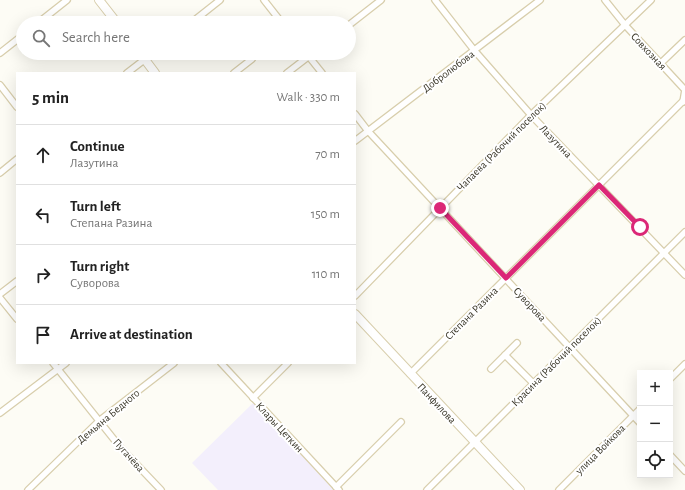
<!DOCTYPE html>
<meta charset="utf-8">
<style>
:root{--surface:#fff;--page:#f2f2f2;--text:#222;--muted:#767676;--line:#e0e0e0}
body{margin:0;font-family:"Alegreya Sans",sans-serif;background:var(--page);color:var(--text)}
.controls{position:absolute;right:12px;bottom:12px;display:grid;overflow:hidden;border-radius:0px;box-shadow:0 4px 16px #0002}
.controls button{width:36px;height:36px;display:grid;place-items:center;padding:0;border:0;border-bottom:1px solid var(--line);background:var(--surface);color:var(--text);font:20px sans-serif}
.stop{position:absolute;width:12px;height:12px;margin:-9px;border:3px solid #db2777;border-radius:50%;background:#fff}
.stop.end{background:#db2777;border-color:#fff;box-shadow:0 1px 4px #0008}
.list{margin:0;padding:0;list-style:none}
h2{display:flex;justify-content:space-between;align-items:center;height:52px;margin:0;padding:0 16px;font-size:17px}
h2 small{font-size:13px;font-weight:400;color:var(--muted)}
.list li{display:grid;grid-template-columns:26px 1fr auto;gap:12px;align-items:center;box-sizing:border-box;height:60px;padding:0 16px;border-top:1px solid var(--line)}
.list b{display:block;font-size:15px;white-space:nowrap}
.list p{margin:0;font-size:13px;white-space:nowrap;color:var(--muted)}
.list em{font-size:13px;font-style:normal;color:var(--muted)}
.icon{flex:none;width:22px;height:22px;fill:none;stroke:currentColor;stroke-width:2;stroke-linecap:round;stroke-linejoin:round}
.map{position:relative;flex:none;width:685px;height:490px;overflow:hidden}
.search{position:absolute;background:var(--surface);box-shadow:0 4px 16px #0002;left:16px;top:16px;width:340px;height:44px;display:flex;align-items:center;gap:10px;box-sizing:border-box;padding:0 14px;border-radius:22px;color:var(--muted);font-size:15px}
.panel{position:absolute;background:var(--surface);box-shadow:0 4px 16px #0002;left:16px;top:72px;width:340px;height:292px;border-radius:0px}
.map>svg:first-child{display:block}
.education{fill:#f3effc}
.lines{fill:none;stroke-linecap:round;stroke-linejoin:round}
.street-casing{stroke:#d8ceac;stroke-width:8}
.secondary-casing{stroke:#d8ceac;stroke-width:10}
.street{stroke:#fff;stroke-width:5.5}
.secondary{stroke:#fff;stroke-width:8}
.route{stroke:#db2777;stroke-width:5}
.labels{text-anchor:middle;stroke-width:4;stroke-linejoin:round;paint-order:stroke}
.street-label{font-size:11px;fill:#373426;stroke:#fff}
</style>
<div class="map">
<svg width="685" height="490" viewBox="0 0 685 490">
<rect width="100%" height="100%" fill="#fdfcf5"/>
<polygon class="education" points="253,403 334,490 218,490 192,463"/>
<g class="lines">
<g class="street-casing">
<g id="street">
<polyline points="264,0 282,23"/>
<polyline points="435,0 474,50 531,115 685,275"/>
<polyline points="605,0 625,25 685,90 683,102"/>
<polyline points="38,23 67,0"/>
<polyline points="191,23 220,0"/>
<polyline points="349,25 381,0"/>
<polyline points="0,53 23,35"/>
<polyline points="306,53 322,73"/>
<polyline points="661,63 685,40"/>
<polyline points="127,73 153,53"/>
<polyline points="234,73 252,59"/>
<polyline points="287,73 313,53"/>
<polyline points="0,85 17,107"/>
<polyline points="355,114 368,131 640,423"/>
<polyline points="355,141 540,0"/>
<polyline points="0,173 17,159"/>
<polyline points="0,294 17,281"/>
<polyline points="355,296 531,115 651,0"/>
<polyline points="0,298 17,319"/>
<polyline points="505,355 517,343"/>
<polyline points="53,363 120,447 161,490"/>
<polyline points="221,363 339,490"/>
<polyline points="491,369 505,355 533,383"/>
<polyline points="410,374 685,99"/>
<polyline points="670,379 685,364"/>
<polyline points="253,398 288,363"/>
<polyline points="0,413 66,363"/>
<polyline points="670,455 685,471"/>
<polyline points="336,487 401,422"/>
<polyline points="28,490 99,421 174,363"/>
<polyline points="427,490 685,232"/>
<polyline points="559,490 640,409"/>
</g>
</g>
<g class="secondary-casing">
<g id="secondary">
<polyline points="99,0 117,23"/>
<polyline points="140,53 155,73"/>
<polyline points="355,314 520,490"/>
</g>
</g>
<use href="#street" class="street"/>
<use href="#secondary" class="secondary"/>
</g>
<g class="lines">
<polyline class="route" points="440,208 506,278 599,185 640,227"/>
</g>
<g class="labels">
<g class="street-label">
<text transform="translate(649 51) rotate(47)" y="4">Совхозная</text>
<text transform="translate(448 71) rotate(-37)" y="4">Добролюбова</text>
<text transform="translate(556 141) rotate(46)" y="4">Лазутина</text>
<text transform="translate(501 146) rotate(-45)" y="4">Чапаева (Рабочий поселок)</text>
<text transform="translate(530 304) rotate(47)" y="4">Суворова</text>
<text transform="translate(471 313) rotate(-45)" y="4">Степана Разина</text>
<text transform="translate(556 361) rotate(-45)" y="4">Красина (Рабочий поселок)</text>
<text transform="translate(437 403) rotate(47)" y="4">Панфилова</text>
<text transform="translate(108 416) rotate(-40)" y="4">Демьяна Бедного</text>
<text transform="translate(280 427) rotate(47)" y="4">Клары Цеткин</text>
<text transform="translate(600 449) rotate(-45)" y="4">улица Войкова</text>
<text transform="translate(129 455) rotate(48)" y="4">Пугачёва</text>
</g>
</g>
</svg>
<div class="controls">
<button>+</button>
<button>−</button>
<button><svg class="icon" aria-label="locate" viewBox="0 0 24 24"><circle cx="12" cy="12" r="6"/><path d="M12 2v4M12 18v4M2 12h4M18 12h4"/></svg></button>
</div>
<div class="stop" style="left:640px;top:227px"></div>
<div class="stop end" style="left:440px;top:208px"></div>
<div class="search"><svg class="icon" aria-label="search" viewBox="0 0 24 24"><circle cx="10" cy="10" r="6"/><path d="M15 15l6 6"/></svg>Search here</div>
<section class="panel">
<h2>5 min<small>Walk · 330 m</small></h2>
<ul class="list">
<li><svg class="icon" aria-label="ahead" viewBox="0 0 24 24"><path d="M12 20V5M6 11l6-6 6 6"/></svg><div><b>Continue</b><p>Лазутина</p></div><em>70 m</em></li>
<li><svg class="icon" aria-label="left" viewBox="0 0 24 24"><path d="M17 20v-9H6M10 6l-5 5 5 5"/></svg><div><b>Turn left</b><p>Степана Разина</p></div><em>150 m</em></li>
<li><svg class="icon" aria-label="right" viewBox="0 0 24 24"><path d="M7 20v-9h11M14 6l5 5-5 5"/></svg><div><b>Turn right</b><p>Суворова</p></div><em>110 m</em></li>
<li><svg class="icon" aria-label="arrive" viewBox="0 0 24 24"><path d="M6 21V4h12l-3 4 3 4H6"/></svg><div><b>Arrive at destination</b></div></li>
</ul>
</section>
</div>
